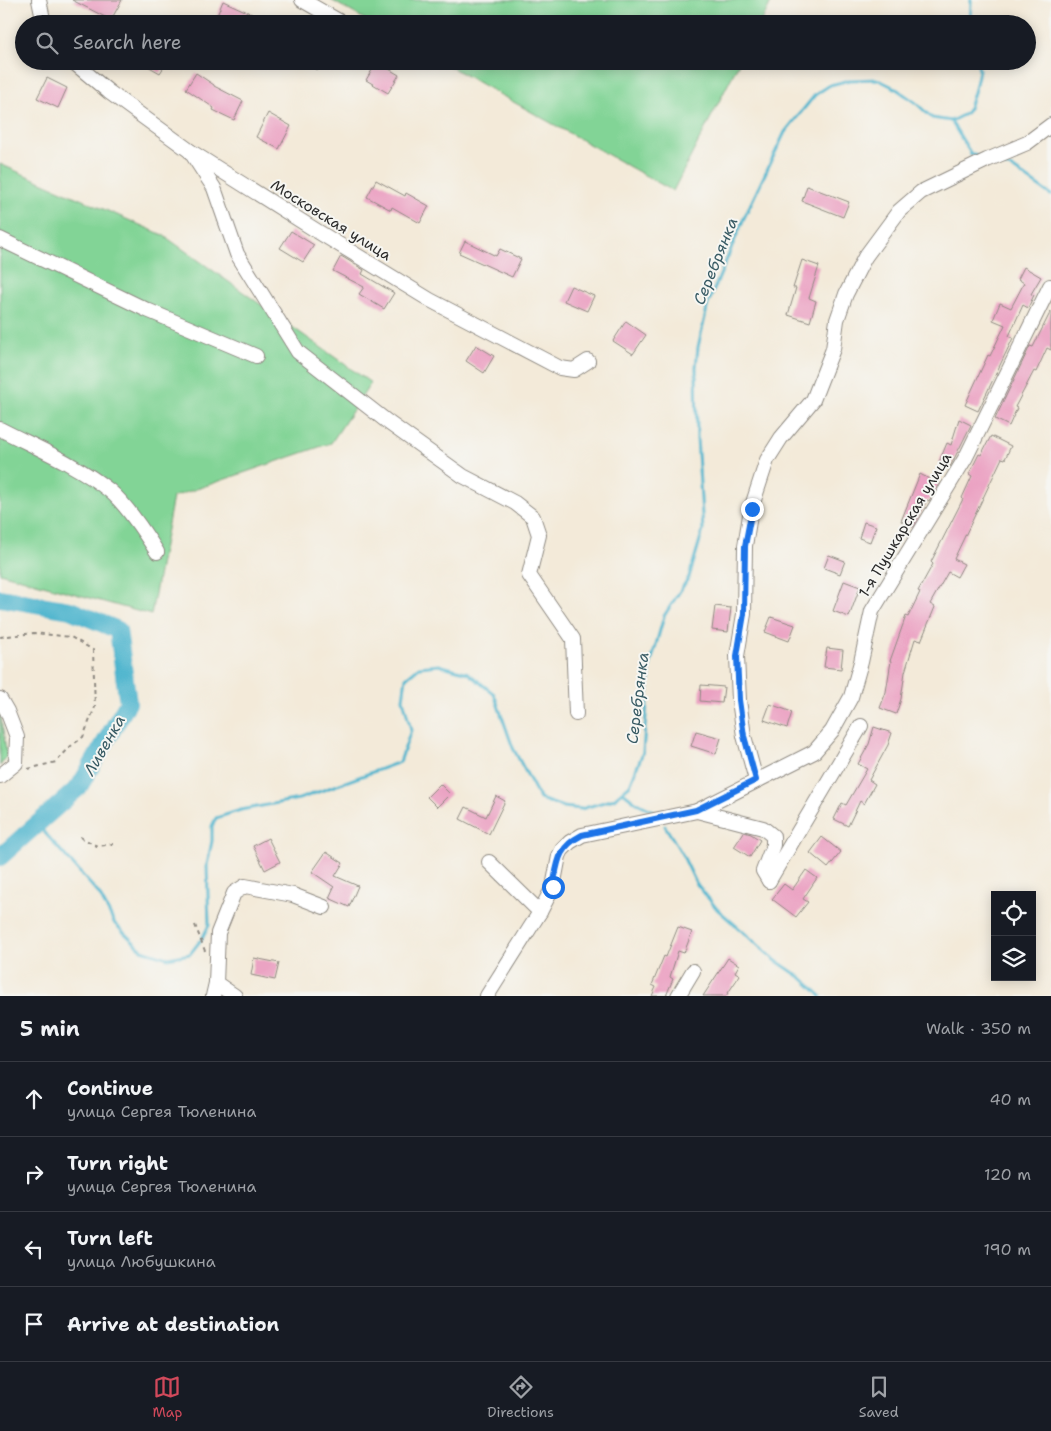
<!DOCTYPE html>
<meta charset="utf-8">
<style>
:root{--surface:#171b24;--page:#242831;--text:#f1f3f6;--muted:#9ea1a6;--line:#363941;--accent:#d1495b}
body{margin:0;font-family:"Shantell Sans",sans-serif;background:var(--page);color:var(--text)}
.controls{position:absolute;right:15px;bottom:15px;display:grid;overflow:hidden;border-radius:0px;box-shadow:0 2px 12px #0003}
.controls button{width:45px;height:45px;display:grid;place-items:center;padding:0;border:0;border-bottom:1px solid var(--line);background:var(--surface);color:var(--text);font:25px sans-serif}
.stop{position:absolute;width:15px;height:15px;margin:-11px;border:4px solid #1a73e8;border-radius:50%;background:#fff}
.stop.end{background:#1a73e8;border-color:#fff;box-shadow:0 1px 5px #0008}
.list{margin:0;padding:0;list-style:none}
h2{display:flex;justify-content:space-between;align-items:center;height:65px;margin:0;padding:0 20px;font-size:21px}
h2 small{font-size:16px;font-weight:400;color:var(--muted)}
.list li{display:grid;grid-template-columns:32px 1fr auto;gap:15px;align-items:center;box-sizing:border-box;height:75px;padding:0 20px;border-top:1px solid var(--line)}
.list b{display:block;font-size:19px;white-space:nowrap}
.list p{margin:0;font-size:16px;white-space:nowrap;color:var(--muted)}
.list em{font-size:16px;font-style:normal;color:var(--muted)}
.icon{flex:none;width:28px;height:28px;fill:none;stroke:currentColor;stroke-width:2;stroke-linecap:round;stroke-linejoin:round}
.map{position:relative;flex:none;width:1051px;height:996px;overflow:hidden}
.search{position:absolute;background:var(--surface);box-shadow:0 2px 12px #0003;left:15px;right:15px;top:15px;height:55px;display:flex;align-items:center;gap:12px;box-sizing:border-box;padding:0 18px;border-radius:28px;color:var(--muted);font-size:19px}
.sheet{height:365px;background:var(--surface)}
nav{display:flex;justify-content:space-around;align-items:center;box-sizing:border-box;height:70px;border-top:1px solid var(--line);background:var(--surface);font-size:14px;color:var(--muted)}
nav a{display:grid;justify-items:center;gap:2px}
nav .on{color:var(--accent)}
.map>svg:first-child{display:block}
.green{fill:#82d496;stroke:#568060}
.lines{fill:none;stroke-linecap:round;stroke-linejoin:round}
.stream{stroke:#4fb5ce;stroke-width:3}
.river{stroke:#4fb5ce;stroke-width:18}
.building{fill:#eba3c3}
.minor-casing{stroke:#8f8a82;stroke-width:16}
.path{stroke:#8f8a82;stroke-width:2;stroke-dasharray:4 4;stroke-linecap:butt}
.minor{stroke:#fff;stroke-width:14}
.route{stroke:#1a73e8;stroke-width:6}
.labels{text-anchor:middle;stroke-width:4;stroke-linejoin:round;paint-order:stroke}
.street-label{font-size:15px;fill:#2b2b2b;stroke:#f6f6f2}
.water-label{font-size:16px;font-style:italic;fill:#385b64;stroke:#f6f6f2}
</style>
<div class="map">
<svg width="1051" height="996" viewBox="0 0 1051 996">
<rect width="100%" height="100%" fill="#f6f6f2"/>
<filter id="ink" filterUnits="userSpaceOnUse"><feTurbulence type="fractalNoise" baseFrequency=".02" numOctaves="2"/><feDisplacementMap in="SourceGraphic" scale="10" xChannelSelector="R" yChannelSelector="G"/><feConvolveMatrix kernelMatrix="1 2 1 2 8 2 1 2 1" color-interpolation-filters="sRGB"/></filter>
<filter id="wash" filterUnits="userSpaceOnUse"><feTurbulence type="fractalNoise" baseFrequency=".0096" numOctaves="4" result="noise"/><feDisplacementMap in="SourceGraphic" scale="20" xChannelSelector="R" yChannelSelector="G"/><feGaussianBlur stdDeviation="1.12" result="paint"/><feColorMatrix in="noise" values="0 0 0 0 0 0 0 0 0 0 0 0 0 0 0 0 0 1.4 0 .05"/><feComposite in="paint" operator="in"/></filter>
<g filter="url(#wash)">
<rect width="100%" height="100%" fill="#f3ead9"/>
<g class="green">
<polygon points="331,0 772,0 760,24 373,24"/>
<polygon points="440,61 740,61 673,191"/>
<polygon points="0,164 163,235 371,383 331,443 173,497 151,615 0,573"/>
<polygon points="0,712 7,756 0,766"/>
</g>
<g class="lines">
<g class="stream">
<polyline points="970,24 971,0"/>
<polyline points="951,121 971,154 981,158"/>
<polyline points="994,162 1012,168 1051,195"/>
<polyline points="623,792 637,803 656,812"/>
<polyline points="37,824 99,894 115,924 142,950 168,958 190,954 200,941"/>
<polyline points="665,826 682,854 696,883 717,909 775,960 803,979 821,996"/>
<polyline points="202,939 209,925 207,865 212,841 212,826 216,818 241,810 299,799 400,762 411,730 403,699 406,678 419,667 439,665 468,673 494,694 513,748 540,799 563,807 581,809 614,799 630,785 643,752 650,666 664,616 689,577 703,530 697,438 696,367 698,347 708,304 744,218 785,132 815,95 830,85 850,80 877,79 895,88 916,103 932,118 951,121 965,114 969,108 975,89 979,70 977,61"/>
</g>
<polyline class="river" points="0,598 70,610 118,630 128,703 79,787 0,857"/>
</g>
<g id="blocks">
<g class="building">
<polygon points="72,0 122,0 111,20"/>
<polygon points="223,1 252,14 247,24 230,24 216,18"/>
<polygon points="139,61 168,61 160,73"/>
<polygon points="299,61 322,61 318,70"/>
<polygon points="377,62 399,75 388,93 366,80"/>
<polygon points="196,73 214,85 214,86 243,101 234,120 213,110 214,108 186,89"/>
<polygon points="47,78 67,88 58,108 37,98"/>
<polygon points="268,113 291,126 279,149 256,137"/>
<polygon points="376,180 405,196 406,193 429,206 420,223 392,207 391,210 367,197"/>
<polygon points="807,186 849,202 843,217 802,201"/>
<polygon points="291,231 314,245 303,262 280,248"/>
<polygon points="465,241 496,256 500,249 521,259 512,277 459,253"/>
<polygon points="341,256 364,270 362,274 394,293 384,309 359,294 364,287 333,271"/>
<polygon points="802,260 819,266 809,298 816,301 810,322 788,315 796,288 793,288"/>
<polygon points="1024,267 1041,277 1031,294 1034,295 1028,308 1023,305 1009,336 1013,338 978,411 965,405 988,355 990,356 1005,325 993,320 1000,303 1011,308 1024,283 1018,279"/>
<polygon points="571,286 594,296 587,311 564,301"/>
<polygon points="1051,311 1051,350 1047,348 1036,372 1034,371 1015,407 1017,408 1009,426 995,419 1030,346 1033,347"/>
<polygon points="626,321 646,335 633,354 613,341"/>
<polygon points="476,345 494,356 484,373 466,361"/>
<polygon points="959,419 971,425 950,467 939,462 947,443 951,445"/>
<polygon points="991,436 1011,446 1005,459 1002,458 954,559 964,564 957,577 948,572 930,604 935,607 921,641 915,639 905,672 901,699 896,714 880,708 886,692 891,661 890,661 906,616 908,617 920,592 918,591 933,564 931,562 963,499 962,498 972,476 969,474 979,454 981,455"/>
<polygon points="920,474 939,484 929,501 927,500 913,527 901,521"/>
<polygon points="864,522 876,526 870,542 859,538"/>
<polygon points="829,555 845,561 840,574 824,568"/>
<polygon points="844,581 860,587 849,617 833,611"/>
<polygon points="715,606 731,608 728,632 712,630"/>
<polygon points="771,617 795,625 789,641 765,632"/>
<polygon points="827,648 843,650 841,669 824,667"/>
<polygon points="701,685 724,687 722,703 700,701"/>
<polygon points="770,704 792,712 787,728 764,720"/>
<polygon points="874,727 892,733 888,745 869,780 875,784 864,804 860,801 848,826 834,819 842,803 846,805 867,769 858,764 869,744"/>
<polygon points="696,731 721,738 716,754 691,746"/>
<polygon points="440,784 450,794 437,807 427,797"/>
<polygon points="496,796 505,801 489,834 460,819 466,807 486,817"/>
<polygon points="744,832 751,834 760,840 750,857 734,847"/>
<polygon points="822,837 841,852 828,868 810,853"/>
<polygon points="268,838 280,862 265,870 253,846"/>
<polygon points="326,852 343,863 335,876 358,886 349,907 329,898 334,887 312,872"/>
<polygon points="806,870 817,878 803,899 808,902 796,917 772,899 784,884 792,890"/>
<polygon points="678,927 692,932 684,953 678,951 670,977 673,979 666,996 652,996 656,987 652,985 664,956 666,957"/>
<polygon points="254,958 279,963 275,980 251,975"/>
<polygon points="728,958 739,965 735,972 740,975 726,996 703,996"/>
</g>
</g>
</g>
<g filter="url(#ink)">
<use href="#blocks" fill-opacity="0" stroke="#8f8a82" stroke-width="1"/>
<g class="lines">
<g class="minor-casing">
<g id="minor">
<polyline points="39,0 44,24"/>
<polyline points="302,0 344,24"/>
<polyline points="72,61 109,92 190,151 317,231 430,300 560,368 574,370 588,361"/>
<polyline points="190,151 214,188 237,254 298,352 389,423 463,476 515,503 533,517 539,535 529,575 573,639 576,714"/>
<polyline points="0,239 147,310 256,356"/>
<path d="M0,429C37,448 78,465 110,491C127,505 145,533 157,552"/>
<polyline points="0,699 7,711 17,737 16,763 0,776"/>
<polyline points="756,780 744,736 739,700 737,656 744,614 745,546 751,509 767,460 781,438 813,400 833,349 837,320 846,294 865,257 899,211 921,192 987,160 1027,143 1051,125"/>
<polyline points="697,811 763,828 773,836 773,845 763,871 769,881"/>
<polyline points="489,862 540,912"/>
<polyline points="769,881 861,726"/>
<polyline points="216,983 235,996"/>
<polyline points="213,996 216,983 218,933 234,893 245,886 293,895 324,907"/>
<polyline points="487,996 540,912 553,887 559,856 562,850 570,842 582,835 697,811 814,752 832,731 851,697 861,662 872,611 966,457 1050,286"/>
<polyline points="678,996 693,971"/>
</g>
</g>
<g class="path">
<polyline points="0,637 34,633 71,637 93,650 95,707 83,737 71,746 56,762 28,769 25,767"/>
<polyline points="80,837 97,846 113,844"/>
<polyline points="195,925 205,951"/>
</g>
<use href="#minor" class="minor"/>
</g>
</g>
<g class="lines" filter="url(#ink)">
<path class="route" d="M553,887C558,862 557,848 582,835L696,810L756,780L744,736L739,700L737,656L744,614L745,546L752,509"/>
</g>
<g class="labels">
<g class="street-label">
<text transform="translate(331 220) rotate(32)" y="5">Московская улица</text>
<text transform="translate(905 525) rotate(-59)" y="5">1-я Пушкарская улица</text>
</g>
<g class="water-label">
<text transform="translate(715 261) rotate(-68)" y="6">Серебрянка</text>
<text transform="translate(637 698) rotate(-83)" y="6">Серебрянка</text>
<text transform="translate(104 745) rotate(-60)" y="6">Ливенка</text>
</g>
</g>
</svg>
<div class="controls">
<button><svg class="icon" aria-label="locate" viewBox="0 0 24 24"><circle cx="12" cy="12" r="6"/><path d="M12 2v4M12 18v4M2 12h4M18 12h4"/></svg></button>
<button><svg class="icon" aria-label="layers" viewBox="0 0 24 24"><path d="M12 4l9 5-9 5-9-5zM3 14l9 5 9-5"/></svg></button>
</div>
<div class="stop" style="left:553px;top:887px"></div>
<div class="stop end" style="left:752px;top:509px"></div>
<div class="search"><svg class="icon" aria-label="search" viewBox="0 0 24 24"><circle cx="10" cy="10" r="6"/><path d="M15 15l6 6"/></svg>Search here</div>
</div>
<section class="sheet">
<h2>5 min<small>Walk · 350 m</small></h2>
<ul class="list">
<li><svg class="icon" aria-label="ahead" viewBox="0 0 24 24"><path d="M12 20V5M6 11l6-6 6 6"/></svg><div><b>Continue</b><p>улица Сергея Тюленина</p></div><em>40 m</em></li>
<li><svg class="icon" aria-label="right" viewBox="0 0 24 24"><path d="M7 20v-9h11M14 6l5 5-5 5"/></svg><div><b>Turn right</b><p>улица Сергея Тюленина</p></div><em>120 m</em></li>
<li><svg class="icon" aria-label="left" viewBox="0 0 24 24"><path d="M17 20v-9H6M10 6l-5 5 5 5"/></svg><div><b>Turn left</b><p>улица Любушкина</p></div><em>190 m</em></li>
<li><svg class="icon" aria-label="arrive" viewBox="0 0 24 24"><path d="M6 21V4h12l-3 4 3 4H6"/></svg><div><b>Arrive at destination</b></div></li>
</ul>
</section>
<nav>
<a class="on"><svg class="icon" aria-label="map" viewBox="0 0 24 24"><path d="M3 6l6-2 6 2 6-2v14l-6 2-6-2-6 2zM9 4v14M15 6v14"/></svg>Map</a>
<a><svg class="icon" aria-label="directions" viewBox="0 0 24 24"><path d="M12 3l9 9-9 9-9-9zM9 14v-3h6M13 9l2 2-2 2"/></svg>Directions</a>
<a><svg class="icon" aria-label="saved" viewBox="0 0 24 24"><path d="M7 4h10v16l-5-4-5 4z"/></svg>Saved</a>
</nav>
